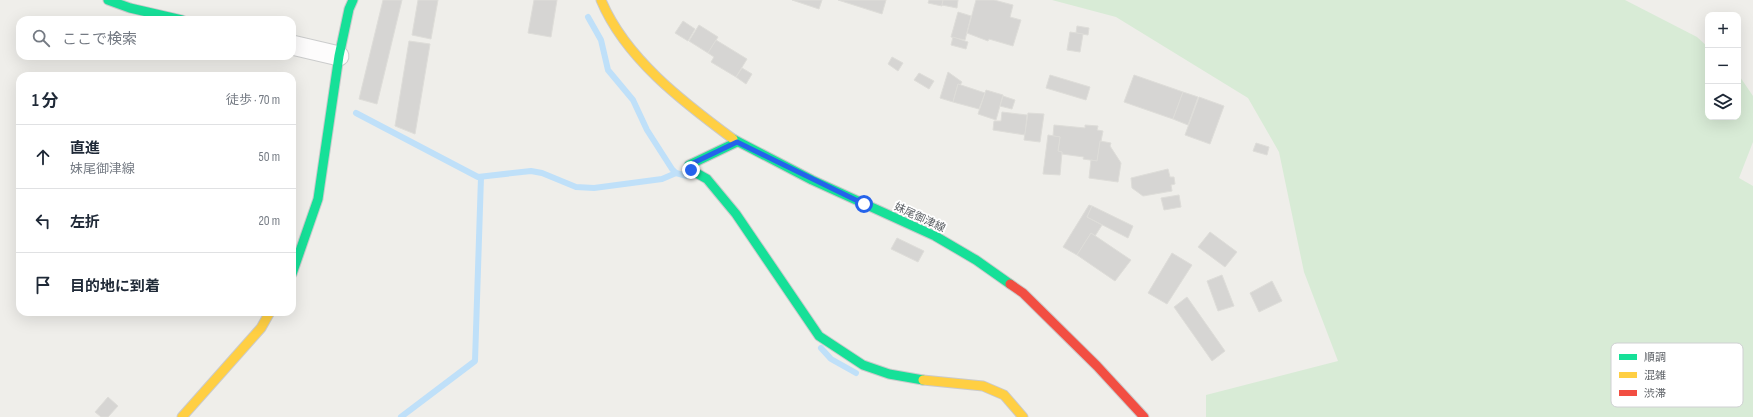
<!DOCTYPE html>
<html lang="ja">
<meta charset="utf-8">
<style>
:root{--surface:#fff;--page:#f2f2f3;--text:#1f2937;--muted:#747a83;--line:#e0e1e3}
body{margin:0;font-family:"Sofia Sans Condensed","Noto Sans JP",sans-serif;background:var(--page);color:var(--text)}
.controls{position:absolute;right:12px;top:12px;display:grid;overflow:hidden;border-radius:8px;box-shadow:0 4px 16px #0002}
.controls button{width:36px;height:36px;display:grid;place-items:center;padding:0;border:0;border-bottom:1px solid var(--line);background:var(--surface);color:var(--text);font:20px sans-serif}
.stop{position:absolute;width:12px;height:12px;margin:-9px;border:3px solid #2563eb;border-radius:50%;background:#fff}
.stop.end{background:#2563eb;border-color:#fff;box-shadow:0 1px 4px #0008}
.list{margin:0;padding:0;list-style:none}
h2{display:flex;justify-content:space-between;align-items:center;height:52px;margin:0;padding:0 16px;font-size:17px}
h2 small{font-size:13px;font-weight:400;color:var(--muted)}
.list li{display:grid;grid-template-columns:26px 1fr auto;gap:12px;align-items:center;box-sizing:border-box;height:64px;padding:0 16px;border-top:1px solid var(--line)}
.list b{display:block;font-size:15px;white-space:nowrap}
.list p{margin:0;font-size:13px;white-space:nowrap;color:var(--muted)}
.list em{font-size:13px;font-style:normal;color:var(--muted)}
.icon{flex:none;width:22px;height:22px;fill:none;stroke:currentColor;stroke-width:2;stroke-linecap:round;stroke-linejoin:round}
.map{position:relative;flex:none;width:1753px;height:417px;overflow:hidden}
.search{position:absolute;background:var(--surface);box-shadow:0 4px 16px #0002;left:16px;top:16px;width:280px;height:44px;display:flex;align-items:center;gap:10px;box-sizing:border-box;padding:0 14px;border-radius:12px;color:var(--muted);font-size:15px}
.panel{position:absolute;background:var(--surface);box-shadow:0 4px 16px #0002;left:16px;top:72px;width:280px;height:244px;border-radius:12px}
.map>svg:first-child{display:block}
.green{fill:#d8ebd6}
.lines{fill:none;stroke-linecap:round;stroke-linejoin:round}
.stream{stroke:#bfe0f9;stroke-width:6}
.building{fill:#d6d5d3;stroke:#deddd9}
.street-casing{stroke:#cbcccc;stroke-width:21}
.fast-casing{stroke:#cacacb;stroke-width:11}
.slow-casing{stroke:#cacacb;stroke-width:11}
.jam-casing{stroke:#cacacb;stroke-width:11}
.street{stroke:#fdfcfc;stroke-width:19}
.fast{stroke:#16e098;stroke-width:9}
.slow{stroke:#ffcf43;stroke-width:9}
.jam{stroke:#f24e42;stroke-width:9}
.route{stroke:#2563eb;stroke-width:5}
.labels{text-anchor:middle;stroke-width:3.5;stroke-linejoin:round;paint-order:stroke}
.street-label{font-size:11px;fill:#5f6368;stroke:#fff}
.key{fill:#fff;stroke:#cfd0d2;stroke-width:1}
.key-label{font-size:11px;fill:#5f6368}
</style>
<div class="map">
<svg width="1753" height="417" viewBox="0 0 1753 417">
<rect width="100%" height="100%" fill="#efeeea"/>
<polygon class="green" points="1052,0 1625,0 1697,37 1708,47 1708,117 1738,117 1738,74 1753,96 1753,142 1739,178 1753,186 1753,417 1206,417 1206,395 1338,361 1304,272 1279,152 1248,98 1116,17"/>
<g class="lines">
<g class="stream">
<polyline points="588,17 601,40 608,70 633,100 647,130 672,169 676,173 687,176"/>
<polyline points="356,113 478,177 531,171 542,173 576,187 594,188 662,179 676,173"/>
<polyline points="821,348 831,359 856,373"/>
<polyline points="401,417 475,361 481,177"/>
</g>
</g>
<g class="building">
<polygon points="383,0 402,0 377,104 359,99"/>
<polygon points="418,0 438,0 431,39 412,35"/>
<polygon points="534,0 557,0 551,37 528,33"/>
<polygon points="792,0 822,0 819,9"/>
<polygon points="838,0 886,0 882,14"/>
<polygon points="929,0 943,0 942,6 928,3"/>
<polygon points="943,0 958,0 957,8 942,5"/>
<polygon points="976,0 994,0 1013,5 1010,17 1021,20 1013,46 989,39 988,41 967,33"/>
<polygon points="958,12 971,16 965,40 951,37"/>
<polygon points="683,21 695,29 688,41 675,33"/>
<polygon points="699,25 718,37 708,53 689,41"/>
<polygon points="1077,26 1089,28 1088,35 1076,33"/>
<polygon points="1070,32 1083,34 1080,52 1067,50"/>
<polygon points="953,37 968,42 966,49 951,45"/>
<polygon points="716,40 747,59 736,77 711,62 714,57 708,53"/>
<polygon points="409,41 430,44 415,134 395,126"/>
<polygon points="892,57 903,63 898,71 888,64"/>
<polygon points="742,68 752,74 746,84 736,77"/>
<polygon points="948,72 962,82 960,85 958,84 953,102 940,98"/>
<polygon points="919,73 934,81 929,89 914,80"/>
<polygon points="1050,75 1090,87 1086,100 1046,88"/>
<polygon points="1134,75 1183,92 1173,119 1124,102"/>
<polygon points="958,84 985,93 979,109 953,102"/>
<polygon points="986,90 1003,95 996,120 978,114"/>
<polygon points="1183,92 1198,97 1188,125 1173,119"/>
<polygon points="1003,96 1015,100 1012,109 1000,106"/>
<polygon points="1199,97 1224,106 1210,144 1185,135"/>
<polygon points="1002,112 1027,115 1025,135 993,130 994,121 1001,121"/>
<polygon points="1028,113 1044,114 1040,142 1024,140"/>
<polygon points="1054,125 1085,128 1085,125 1098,126 1097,130 1103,131 1097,161 1083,159 1084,157 1062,154 1062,152 1058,151 1060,137 1053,136"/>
<polygon points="1048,135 1060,137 1058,151 1062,152 1060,175 1043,174"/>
<polygon points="1100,141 1111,143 1110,146 1121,163 1118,182 1089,178 1091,160 1097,161"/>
<polygon points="1256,143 1269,147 1267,155 1253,151"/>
<polygon points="1168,169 1170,177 1174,177 1175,184 1171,185 1172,191 1143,196 1132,188 1131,178"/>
<polygon points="1179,195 1181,207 1164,210 1161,198"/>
<polygon points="1089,205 1092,206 1087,217 1102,225 1095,236 1091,233 1077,255 1063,247"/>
<polygon points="1092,206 1133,226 1128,238 1087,217"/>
<polygon points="1210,232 1237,252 1225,267 1198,247"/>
<polygon points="1091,233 1131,260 1115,281 1077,255"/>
<polygon points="897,238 924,251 918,262 891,249"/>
<polygon points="1172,253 1192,265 1167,304 1148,293"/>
<polygon points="1222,275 1234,306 1218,311 1207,281"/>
<polygon points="1272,281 1282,301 1259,312 1250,293"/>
<polygon points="1187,297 1225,351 1212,361 1174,307"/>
<polygon points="108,397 118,406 108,417 101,417 95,412"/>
</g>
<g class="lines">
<g class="street-casing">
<polyline id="street" points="292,45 339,56"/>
</g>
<g class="fast-casing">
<g id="fast">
<polyline points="108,0 130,8 182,20"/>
<polyline points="733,139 812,180 935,236 976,260 1010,284"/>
<polyline points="737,142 689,165 691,170 707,179 736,214 819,336 863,365 889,374 923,380"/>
<polyline points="292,274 318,199 339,56 349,9 353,0"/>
</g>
</g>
<g class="slow-casing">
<g id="slow">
<path d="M601,0C625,58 683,102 733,139"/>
<polyline points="923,380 983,386 1004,395 1023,417"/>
<polyline points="182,417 261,328 270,312"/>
</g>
</g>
<g class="jam-casing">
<polyline id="jam" points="1010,284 1023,293 1097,366 1144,417"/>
</g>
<use href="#street" class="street"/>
<use href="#fast" class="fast"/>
<use href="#slow" class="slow"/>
<use href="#jam" class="jam"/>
</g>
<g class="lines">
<polyline class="route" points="691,170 689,165 737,142 864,204"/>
</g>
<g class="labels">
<g class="street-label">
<text transform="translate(920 217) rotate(25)" y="4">妹尾御津線</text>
</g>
</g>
<rect x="1611" y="343" width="132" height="64" rx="6" class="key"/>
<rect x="1619" y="354" width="18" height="6" fill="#16e098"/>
<rect x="1619" y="372" width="18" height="6" fill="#ffcf43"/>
<rect x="1619" y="390" width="18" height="6" fill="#f24e42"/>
<g class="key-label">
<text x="1644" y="361">順調</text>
<text x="1644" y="379">混雑</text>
<text x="1644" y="397">渋滞</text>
</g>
</svg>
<div class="controls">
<button>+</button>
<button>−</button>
<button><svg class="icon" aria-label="layers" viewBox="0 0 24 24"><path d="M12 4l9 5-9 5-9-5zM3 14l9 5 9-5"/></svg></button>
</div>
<div class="stop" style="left:864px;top:204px"></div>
<div class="stop end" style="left:691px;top:170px"></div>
<div class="search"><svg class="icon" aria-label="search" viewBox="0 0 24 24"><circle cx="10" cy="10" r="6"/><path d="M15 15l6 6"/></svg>ここで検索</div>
<section class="panel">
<h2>1 分<small>徒歩 · 70 m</small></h2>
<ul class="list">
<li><svg class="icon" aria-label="ahead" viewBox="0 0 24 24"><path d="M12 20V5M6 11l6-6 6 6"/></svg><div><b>直進</b><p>妹尾御津線</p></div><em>50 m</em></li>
<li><svg class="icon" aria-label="left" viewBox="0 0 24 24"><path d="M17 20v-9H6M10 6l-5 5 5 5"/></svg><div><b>左折</b></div><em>20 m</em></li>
<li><svg class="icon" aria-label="arrive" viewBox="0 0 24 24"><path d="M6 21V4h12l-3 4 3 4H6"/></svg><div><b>目的地に到着</b></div></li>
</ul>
</section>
</div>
